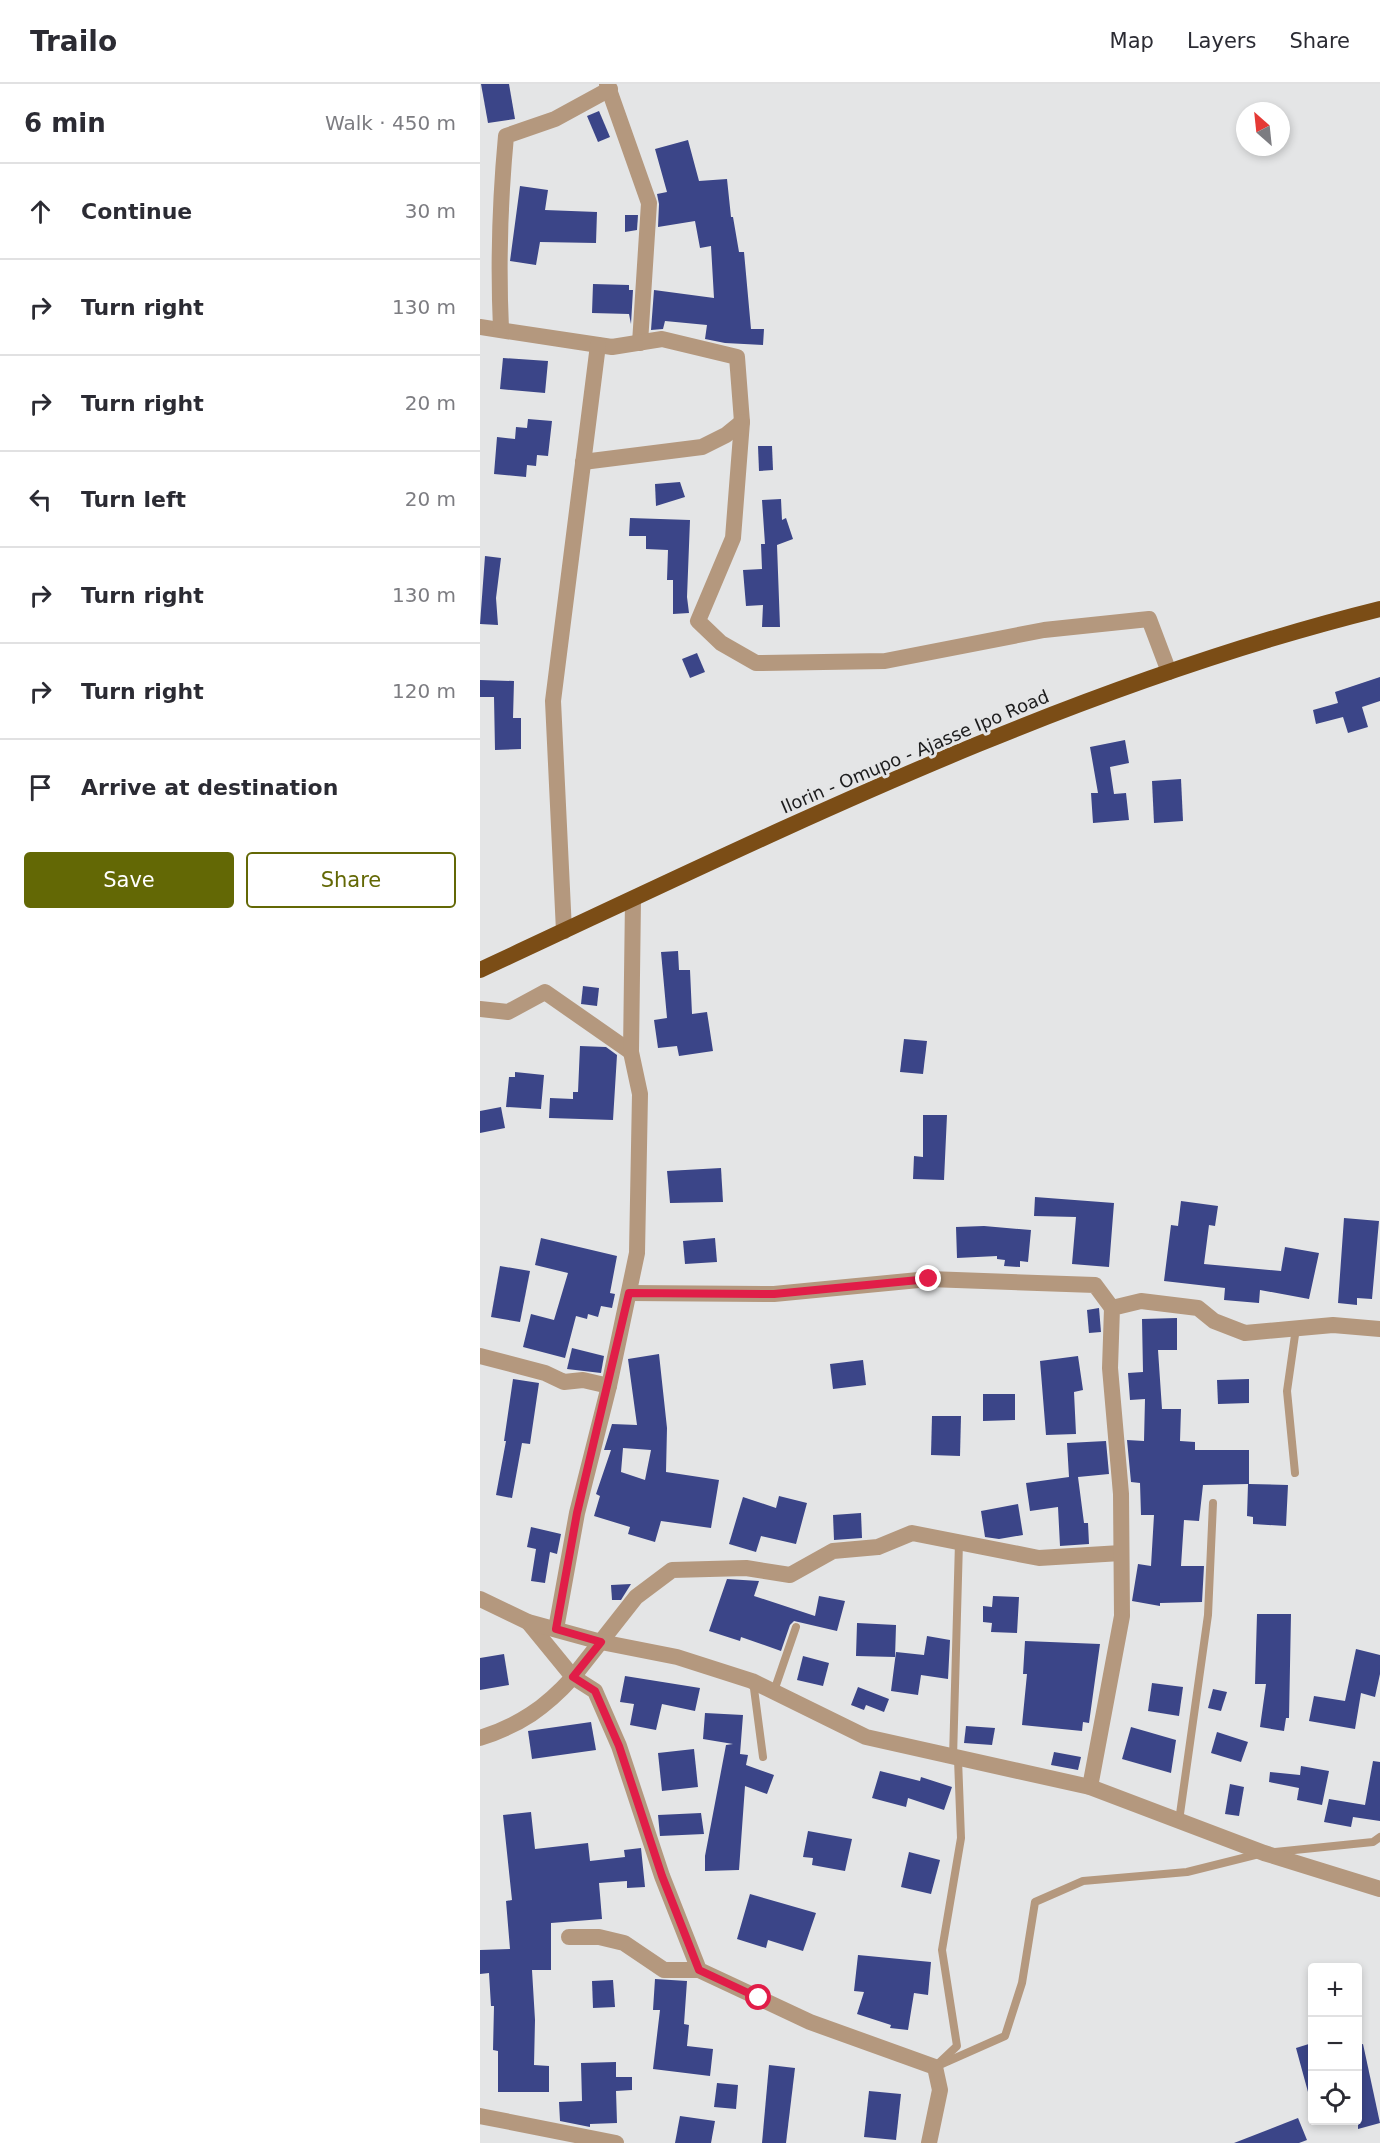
<!DOCTYPE html>
<meta charset="utf-8">
<style>
:root{--surface:#fff;--page:#f2f2f3;--text:#2b2b33;--muted:#7c7c81;--line:#e1e1e2;--accent:#636805}
body{margin:0;font-family:"DejaVu Sans",sans-serif;background:var(--page);color:var(--text)}
.controls{position:absolute;right:18px;bottom:18px;display:grid;overflow:hidden;border-radius:6px;box-shadow:0 3px 9px #0003}
.controls button{width:54px;height:54px;display:grid;place-items:center;padding:0;border:0;border-bottom:2px solid var(--line);background:var(--surface);color:var(--text);font:30px sans-serif}
.compass{position:absolute;left:756px;top:18px;width:54px;height:54px;border-radius:50%;background:var(--surface);box-shadow:0 3px 9px #0003;rotate:333deg}
.stop{position:absolute;width:18px;height:18px;margin:-14px;border:4px solid #e11d48;border-radius:50%;background:#fff}
.stop.end{background:#e11d48;border-color:#fff;box-shadow:0 2px 6px #0008}
.list{margin:0;padding:0;list-style:none}
h2{display:flex;justify-content:space-between;align-items:center;height:78px;margin:0;padding:0 24px;font-size:26px}
h2 small{font-size:20px;font-weight:400;color:var(--muted)}
.list li{display:grid;grid-template-columns:39px 1fr auto;gap:18px;align-items:center;box-sizing:border-box;height:96px;padding:0 24px;border-top:2px solid var(--line)}
.list b{display:block;font-size:22px;white-space:nowrap}
.list em{font-size:20px;font-style:normal;color:var(--muted)}
.actions{display:flex;gap:12px;padding:18px 24px}
.actions a{flex:1;padding:14px 0;border:2px solid var(--accent);border-radius:6px;text-align:center;font-size:21px;color:var(--accent)}
.actions .main{background:var(--accent);color:#fff}
.icon{flex:none;width:33px;height:33px;fill:none;stroke:currentColor;stroke-width:2;stroke-linecap:round;stroke-linejoin:round}
.map{position:relative;flex:none;width:900px;height:2059px;overflow:hidden}
header{display:flex;align-items:center;gap:36px;box-sizing:border-box;height:84px;padding:0 30px;background:var(--surface);border-bottom:2px solid var(--line)}
header strong{font-size:28px}
nav{display:flex;gap:33px;margin-inline-start:auto;font-size:21px}
main{display:flex}
aside{flex:1;background:var(--surface)}
.map>svg:first-child{display:block}
.building{fill:#3b4588;fill-rule:evenodd}
.lines{fill:none;stroke-linecap:round;stroke-linejoin:round}
.service{stroke:#b4987e;stroke-width:8}
.minor{stroke:#b4987e;stroke-width:16}
.tertiary{stroke:#b4987e;stroke-width:16}
.trunk{stroke:#7b4d16;stroke-width:16}
.route{stroke:#e11d48;stroke-width:8}
.labels{text-anchor:middle;stroke-width:6;stroke-linejoin:round;paint-order:stroke}
.street-label{font-size:18px;fill:#1c1c1d;stroke:#e4e5e6}
</style>
<header>
<strong>Trailo</strong>
<nav><a>Map</a><a>Layers</a><a>Share</a></nav>
</header>
<main>
<aside>
<h2>6 min<small>Walk · 450 m</small></h2>
<ul class="list">
<li><svg class="icon" aria-label="ahead" viewBox="0 0 24 24"><path d="M12 20V5M6 11l6-6 6 6"/></svg><div><b>Continue</b></div><em>30 m</em></li>
<li><svg class="icon" aria-label="right" viewBox="0 0 24 24"><path d="M7 20v-9h11M14 6l5 5-5 5"/></svg><div><b>Turn right</b></div><em>130 m</em></li>
<li><svg class="icon" aria-label="right" viewBox="0 0 24 24"><path d="M7 20v-9h11M14 6l5 5-5 5"/></svg><div><b>Turn right</b></div><em>20 m</em></li>
<li><svg class="icon" aria-label="left" viewBox="0 0 24 24"><path d="M17 20v-9H6M10 6l-5 5 5 5"/></svg><div><b>Turn left</b></div><em>20 m</em></li>
<li><svg class="icon" aria-label="right" viewBox="0 0 24 24"><path d="M7 20v-9h11M14 6l5 5-5 5"/></svg><div><b>Turn right</b></div><em>130 m</em></li>
<li><svg class="icon" aria-label="right" viewBox="0 0 24 24"><path d="M7 20v-9h11M14 6l5 5-5 5"/></svg><div><b>Turn right</b></div><em>120 m</em></li>
<li><svg class="icon" aria-label="arrive" viewBox="0 0 24 24"><path d="M6 21V4h12l-3 4 3 4H6"/></svg><div><b>Arrive at destination</b></div></li>
</ul>
<div class="actions"><a class="main">Save</a><a>Share</a></div>
</aside>
<div class="map">
<svg width="900" height="2059" viewBox="0 0 900 2059">
<rect width="100%" height="100%" fill="#e4e5e6"/>
<g class="building">
<polygon points="1,0 29,0 35,35 8,39"/>
<polygon points="119,27 130,53 118,58 107,32"/>
<polygon points="208,56 219,97 247,95 251,133 253,133 259,168 264,168 271,245 284,245 283,261 245,259 225,255 227,241 185,237 183,245 171,246 174,206 234,214 231,162 220,164 215,137 178,143 179,120 177,110 187,108 175,65"/>
<polygon points="40,102 68,106 65,126 117,128 116,159 60,158 56,181 30,177"/>
<polygon points="145,131 158,131 157,146 145,148"/>
<polygon points="113,200 149,201 149,206 153,206 151,240 149,230 112,229"/>
<polygon points="23,274 68,277 65,309 20,305"/>
<polygon points="48,335 72,337 68,372 57,371 56,382 47,381 46,393 14,390 17,353 35,355 36,343 47,344"/>
<polygon points="278,362 292,362 293,386 279,387"/>
<polygon points="200,398 205,413 176,422 175,400"/>
<polygon points="301,415 302,436 306,434 313,455 297,461 300,543 282,543 283,521 266,522 263,486 282,485 281,460 285,460 282,416"/>
<polygon points="150,434 210,436 207,513 209,529 193,530 193,496 187,496 188,466 166,465 166,452 149,452"/>
<polygon points="5,472 21,474 16,514 18,541 0,540"/>
<polygon points="217,569 225,588 210,594 202,575"/>
<polygon points="900,593 900,617 882,623 888,643 868,649 863,633 836,640 833,626 858,619 855,608"/>
<polygon points="0,596 34,597 33,634 41,634 41,665 15,666 14,613 0,613"/>
<polygon points="645,656 649,679 630,683 634,710 646,709 649,736 613,739 611,709 618,709 610,663"/>
<polygon points="701,695 703,737 674,739 672,697"/>
<polygon points="198,867 199,886 210,886 212,930 227,928 233,967 199,972 197,962 178,964 174,936 187,934 181,868"/>
<polygon points="103,902 119,904 117,922 101,920"/>
<polygon points="424,955 447,957 443,990 420,988"/>
<polygon points="100,962 126,963 137,971 133,1036 69,1034 70,1014 93,1015 93,1008 98,1008"/>
<polygon points="35,988 64,991 61,1025 26,1023 29,993 35,993"/>
<polygon points="21,1023 25,1044 0,1049 0,1027"/>
<polygon points="443,1031 467,1031 464,1096 433,1095 434,1072 443,1073"/>
<polygon points="241,1084 243,1118 190,1119 187,1087"/>
<polygon points="555,1113 634,1119 629,1183 592,1180 596,1133 554,1132"/>
<polygon points="701,1117 738,1122 735,1142 729,1141 724,1180 801,1187 805,1163 839,1169 829,1215 780,1206 779,1219 744,1216 745,1204 684,1197 691,1141 698,1142"/>
<polygon points="864,1134 899,1137 892,1215 877,1214 877,1221 858,1219"/>
<polygon points="504,1142 551,1146 548,1178 540,1177 540,1183 524,1182 525,1176 517,1175 517,1172 477,1174 476,1143"/>
<polygon points="61,1154 137,1172 130,1209 135,1210 132,1224 121,1222 118,1233 108,1230 107,1235 96,1232 85,1274 43,1263 51,1230 74,1236 88,1189 55,1181"/>
<polygon points="235,1154 237,1178 205,1180 203,1157"/>
<polygon points="20,1182 50,1187 40,1238 11,1233"/>
<polygon points="619,1224 621,1248 609,1249 607,1226"/>
<polygon points="697,1234 697,1266 678,1266 682,1325 701,1325 700,1357 715,1358 715,1366 769,1366 769,1400 808,1401 806,1442 773,1440 773,1433 767,1432 768,1400 723,1401 719,1437 704,1436 701,1482 724,1482 722,1518 680,1519 680,1522 652,1517 658,1480 671,1482 674,1431 661,1431 660,1399 651,1398 647,1356 664,1357 665,1315 650,1316 648,1289 663,1288 662,1235"/>
<polygon points="92,1264 124,1272 121,1289 87,1285"/>
<path d="M179,1270L187,1344L186,1388L239,1396L231,1444L181,1437L175,1458L148,1450L150,1443L114,1432L120,1412L116,1410L131,1366H124L132,1340L157,1341L148,1275ZM143,1364L171,1366L165,1396L141,1388Z"/>
<polygon points="598,1272 603,1306 594,1308 596,1350 566,1351 560,1277"/>
<polygon points="383,1276 386,1301 353,1305 350,1280"/>
<polygon points="33,1295 59,1299 50,1360 42,1359 32,1414 16,1411 26,1357 24,1357"/>
<polygon points="769,1295 769,1319 738,1320 737,1296"/>
<polygon points="503,1310 535,1310 535,1336 503,1337"/>
<polygon points="452,1332 481,1332 480,1372 451,1371"/>
<polygon points="626,1357 629,1390 598,1393 604,1439 608,1439 609,1460 580,1462 578,1423 550,1427 546,1399 589,1393 587,1359"/>
<polygon points="299,1412 327,1419 316,1460 281,1452 276,1468 249,1460 263,1413 296,1424"/>
<polygon points="538,1420 543,1451 519,1455 505,1453 501,1427"/>
<polygon points="381,1429 382,1454 354,1456 353,1431"/>
<polygon points="51,1443 81,1450 77,1470 70,1468 65,1499 51,1497 56,1465 47,1463"/>
<polygon points="247,1495 279,1497 274,1512 335,1532 339,1512 365,1517 357,1547 314,1537 310,1541 301,1567 261,1553 260,1557 229,1547"/>
<polygon points="151,1500 141,1516 132,1516 131,1501"/>
<polygon points="513,1512 539,1513 537,1549 511,1548 512,1539 503,1538 503,1522 512,1523"/>
<polygon points="777,1530 811,1530 809,1634 806,1634 804,1647 780,1643 786,1600 775,1600"/>
<polygon points="377,1539 416,1541 415,1573 376,1572"/>
<polygon points="447,1552 470,1556 468,1595 441,1591 438,1611 411,1607 416,1568 444,1571"/>
<polygon points="545,1557 620,1560 609,1639 603,1638 602,1647 542,1641 547,1590 543,1590"/>
<polygon points="876,1565 900,1571 900,1590 895,1613 881,1609 875,1645 829,1637 834,1612 865,1617"/>
<polygon points="24,1570 29,1601 0,1606 0,1574"/>
<polygon points="323,1572 349,1579 343,1602 317,1596"/>
<polygon points="145,1592 220,1604 215,1627 182,1620 176,1646 150,1641 154,1620 140,1618"/>
<polygon points="672,1599 703,1603 699,1632 668,1627"/>
<polygon points="378,1603 409,1615 404,1628 386,1621 384,1626 371,1621"/>
<polygon points="733,1605 747,1608 741,1627 728,1624"/>
<polygon points="225,1629 263,1631 260,1670 268,1671 266,1681 294,1691 287,1710 265,1702 259,1786 225,1787 225,1772 246,1661 253,1660 223,1655"/>
<polygon points="111,1638 116,1666 52,1675 48,1647"/>
<polygon points="486,1642 515,1644 512,1661 484,1659"/>
<polygon points="651,1643 696,1656 691,1689 642,1675"/>
<polygon points="737,1648 768,1658 761,1678 731,1669"/>
<polygon points="214,1665 218,1703 182,1707 178,1669"/>
<polygon points="574,1668 601,1673 598,1686 571,1681"/>
<polygon points="893,1677 900,1678 900,1737 873,1733 871,1743 844,1738 849,1715 885,1721"/>
<polygon points="821,1682 849,1687 842,1721 817,1716 819,1704 789,1698 790,1688 820,1691"/>
<polygon points="400,1687 440,1697 441,1693 472,1703 464,1726 428,1714 426,1723 392,1714"/>
<polygon points="750,1700 764,1703 759,1732 745,1730"/>
<polygon points="51,1728 55,1765 108,1759 110,1777 145,1773 144,1766 161,1764 165,1803 147,1804 147,1797 119,1799 122,1835 71,1839 71,1886 52,1886 55,1936 54,1981 69,1982 69,2008 18,2008 18,1967 13,1966 14,1922 11,1922 9,1889 0,1890 0,1866 30,1865 26,1817 32,1816 23,1731"/>
<polygon points="221,1729 224,1750 180,1752 178,1731"/>
<polygon points="328,1747 372,1755 365,1787 332,1781 333,1774 323,1773"/>
<polygon points="429,1768 460,1776 451,1810 421,1803"/>
<polygon points="270,1810 336,1829 323,1867 288,1856 286,1864 257,1855"/>
<polygon points="378,1871 451,1878 448,1911 434,1909 428,1946 410,1944 411,1941 377,1930 384,1908 374,1907"/>
<polygon points="175,1895 207,1897 204,1940 209,1941 207,1962 233,1965 230,1992 173,1985 180,1926 173,1926"/>
<polygon points="133,1896 135,1923 113,1924 112,1897"/>
<polygon points="832,1959 832,2007 828,2008 816,1964"/>
<polygon points="883,1960 900,2039 878,2045 878,1961"/>
<polygon points="136,1978 136,1993 152,1993 152,2006 136,2007 137,2039 110,2040 110,2043 80,2037 79,2018 102,2017 101,1979"/>
<polygon points="289,1981 315,1984 306,2059 282,2059"/>
<polygon points="237,1999 258,2001 256,2025 234,2023"/>
<polygon points="389,2007 421,2010 416,2056 384,2053"/>
<polygon points="200,2032 235,2037 231,2059 195,2059"/>
<polygon points="818,2034 827,2056 819,2059 754,2059"/>
</g>
<g class="lines">
<g class="service">
<polyline points="815,1389 807,1307 816,1244"/>
<polyline points="273,1597 283,1673"/>
<polyline points="294,1607 316,1543"/>
<polyline points="473,1674 479,1458"/>
<polyline points="699,1737 728,1531 733,1419"/>
<polyline points="795,1768 893,1758 900,1753"/>
<polyline points="459,1979 477,1962 462,1866 481,1754 478,1675"/>
<polyline points="455,1983 525,1952 542,1899 555,1818 603,1797 707,1788 779,1770"/>
</g>
<g class="minor">
<polyline points="127,0 169,119 160,259"/>
<polyline points="0,243 132,263 182,255 257,273 262,338 253,454 218,537 241,559 276,579 405,577 564,546 669,535 689,588"/>
<path d="M21,245C18,180 20,116 26,52L75,35L130,5"/>
<polyline points="103,378 222,363 246,351 262,338"/>
<polyline points="84,847 73,617 118,261"/>
<polyline points="0,925 28,928 65,908 151,968"/>
<polyline points="149,1209 294,1210 449,1195 615,1201 632,1224"/>
<polyline points="0,1272 65,1289 84,1298 103,1296 129,1302 97,1429 76,1545"/>
<polyline points="129,1302 157,1169 160,1010 151,968 153,815"/>
<polyline points="48,1538 93,1593 156,1513 192,1486 266,1484 310,1491 353,1467 398,1463 432,1449 559,1474 641,1469"/>
<path d="M0,1654C40,1641 65,1624 93,1593L115,1607L139,1662L182,1792L219,1886L330,1938L455,1983L460,2006L449,2059"/>
<polyline points="610,1703 642,1532 641,1410 630,1284 632,1224 661,1217 718,1224 734,1237 765,1249 853,1241 900,1245"/>
<polyline points="89,1853 119,1853 144,1859 184,1886 219,1886"/>
<polyline points="0,2032 136,2059"/>
</g>
<polyline class="tertiary" points="0,1515 48,1538 121,1558 197,1573 272,1597 386,1653 610,1703 784,1769 900,1805"/>
<path class="trunk" d="M0,886C293,750 585,603 900,525"/>
</g>
<g class="lines">
<polyline class="route" points="279,1914 219,1886 182,1792 139,1662 115,1607 93,1593 121,1558 76,1545 97,1429 149,1209 294,1210 449,1195"/>
</g>
<g class="labels">
<g class="street-label">
<text transform="translate(435 668) rotate(-23)" y="6">Ilorin - Omupo - Ajasse Ipo Road</text>
</g>
</g>
</svg>
<div class="controls">
<button>+</button>
<button>−</button>
<button><svg class="icon" aria-label="locate" viewBox="0 0 24 24"><circle cx="12" cy="12" r="6"/><path d="M12 2v4M12 18v4M2 12h4M18 12h4"/></svg></button>
</div>
<svg class="compass" viewBox="-18 -18 36 36"><path d="M0-13l5 13h-10z" fill="#e53935"/><path d="M0 13l5-13h-10z" fill="#7c7c81"/></svg>
<div class="stop" style="left:279px;top:1914px"></div>
<div class="stop end" style="left:449px;top:1195px"></div>
</div>
</main>
